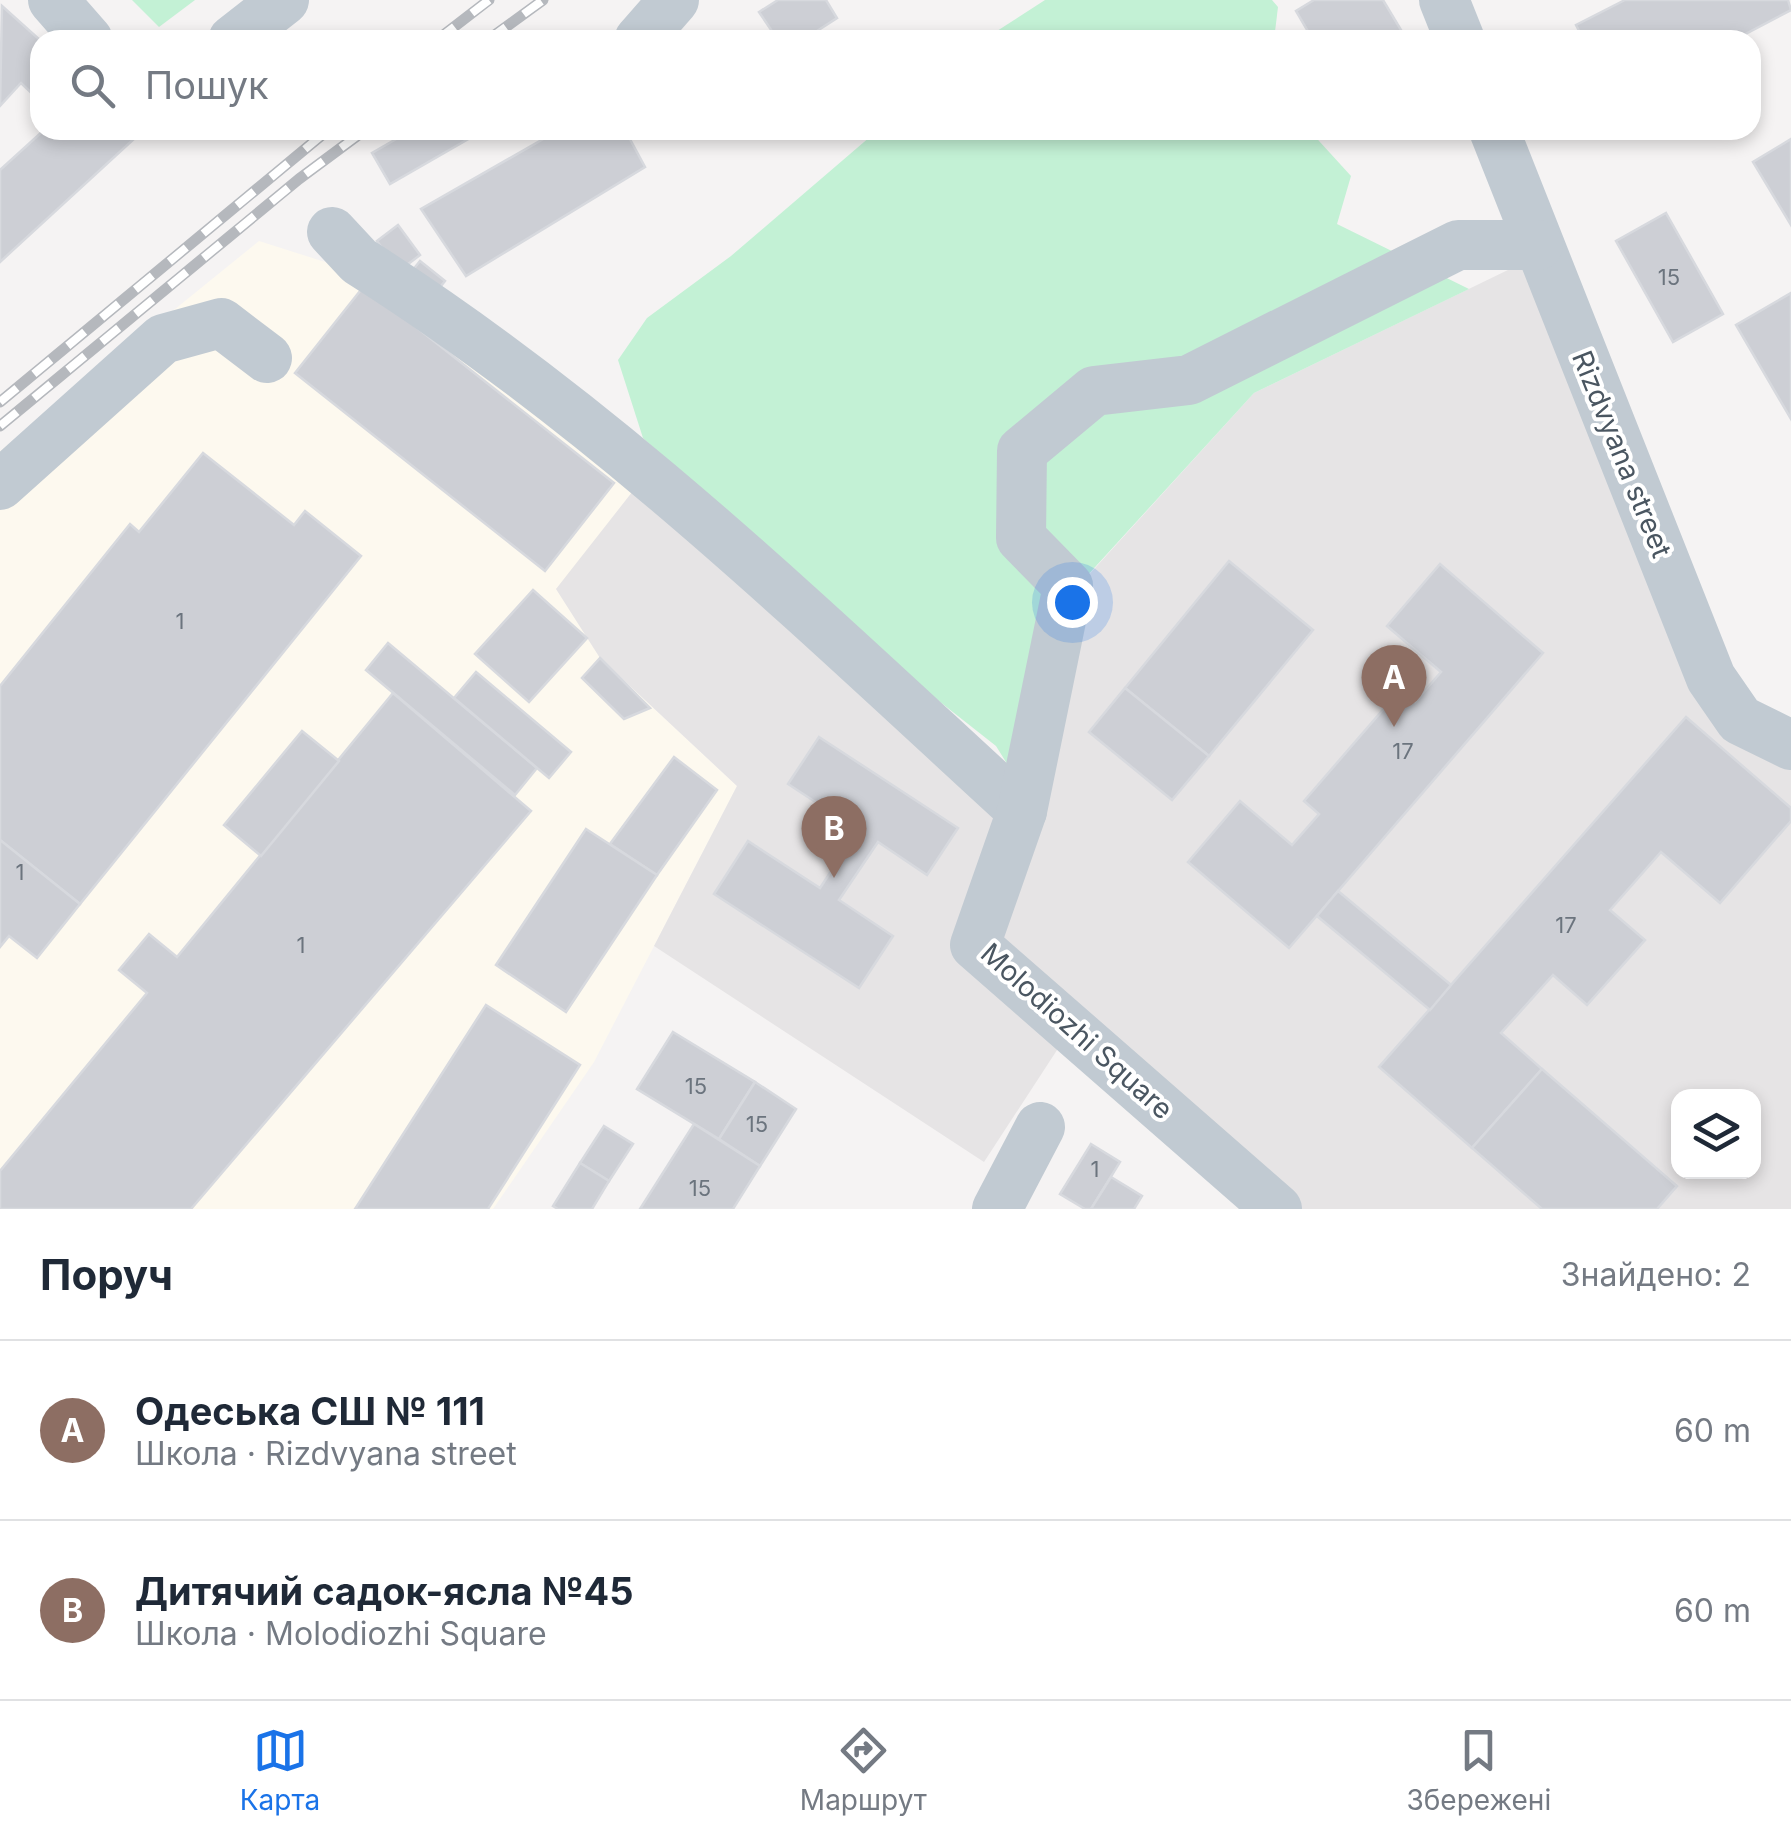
<!DOCTYPE html>
<html lang="uk">
<meta charset="utf-8">
<style>
:root{--surface:#fff;--page:#f6f6f7;--text:#1f2937;--muted:#747a83;--line:#e0e1e3;--accent:#1a73e8}
body{margin:0;font-family:Inter,sans-serif;background:var(--page);color:var(--text)}
.controls{position:absolute;right:30px;bottom:30px;display:grid;overflow:hidden;border-radius:20px;box-shadow:0 5px 15px #0003}
.controls button{width:90px;height:90px;display:grid;place-items:center;padding:0;border:0;border-bottom:2px solid var(--line);background:var(--surface);color:var(--text);font:50px sans-serif}
.you{position:absolute;left:1072px;top:602px;width:35px;height:35px;margin:-25px;border:8px solid #fff;border-radius:50%;background:#1a73e8;box-shadow:0 0 0 15px #1a73e833}
.badge{display:grid;place-items:center;width:65px;height:65px;border-radius:50%;background:var(--accent);color:#fff;font-size:32px;font-weight:700}
.pin{position:absolute;translate:-50% -82px;filter:drop-shadow(0 2px 5px #0008)}
.pin::after{content:'';position:absolute;top:52px;width:35px;height:30px;background:inherit;clip-path:polygon(0 0,100% 0,50% 100%)}
.list{margin:0;padding:0;list-style:none}
h2{display:flex;justify-content:space-between;align-items:center;height:130px;margin:0;padding:0 40px;font-size:42px}
h2 small{font-size:32px;font-weight:400;color:var(--muted)}
.list li{display:grid;grid-template-columns:65px 1fr auto;gap:30px;align-items:center;box-sizing:border-box;height:180px;padding:0 40px;border-top:2px solid var(--line)}
.list b{display:block;font-size:38px;white-space:nowrap}
.list p{margin:0;font-size:32px;white-space:nowrap;color:var(--muted)}
.list em{font-size:32px;font-style:normal;color:var(--muted)}
.icon{flex:none;width:55px;height:55px;fill:none;stroke:currentColor;stroke-width:2;stroke-linecap:round;stroke-linejoin:round}
.map{position:relative;flex:none;width:1791px;height:1209px;overflow:hidden}
.search{position:absolute;background:var(--surface);box-shadow:0 5px 15px #0003;left:30px;right:30px;top:30px;height:110px;display:flex;align-items:center;gap:25px;box-sizing:border-box;padding:0 35px;border-radius:30px;color:var(--muted);font-size:38px}
.sheet{height:490px;background:var(--surface)}
nav{display:flex;justify-content:space-around;align-items:center;box-sizing:border-box;height:140px;border-top:2px solid var(--line);background:var(--surface);font-size:28px;color:var(--muted)}
nav a{display:grid;justify-items:center;gap:5px}
nav .on{color:var(--accent)}
.map>svg:first-child{display:block}
.commercial{fill:#fdf9ef}
.education{fill:#e6e4e5;fill-rule:evenodd}
.green{fill:#c3f1d5}
.building{fill:#cdcfd5;stroke:#d7d9de;stroke-width:2.5}
.lines{fill:none;stroke-linecap:round;stroke-linejoin:round}
.minor{stroke:#c1cad2;stroke-width:50}
.rail-casing{stroke:#b5b8bd;stroke-width:11}
.rail{stroke:#fff;stroke-width:8;stroke-dasharray:22;stroke-linecap:butt}
.labels{text-anchor:middle;stroke-width:8;stroke-linejoin:round;paint-order:stroke}
.number-label{font-size:22px;fill:#6b747e}
.street-label{font-size:28px;fill:#4a5661;stroke:#fff}
</style>
<div class="map">
<svg width="1791" height="1209" viewBox="0 0 1791 1209">
<rect width="100%" height="100%" fill="#f5f3f3"/>
<polygon class="commercial" points="259,241 366,275 640,482 557,590 600,658 737,786 594,1062 493,1209 0,1209 0,451"/>
<g class="education">
<path d="M1541,254L1717,699L1791,766V1209H1281L981,943L1086,578L1254,393ZM1678,1096H1754V1172H1678Z"/>
<polygon points="640,482 1002,810 956,950 1059,1047 984,1162 654,946 737,786 600,658 556,589"/>
</g>
<g class="green">
<polygon points="132,0 195,0 159,27"/>
<polygon points="1045,0 1272,0 1278,7 1274,40 983,40"/>
<polygon points="878,130 1309,130 1351,176 1337,224 1469,289 1254,393 1086,577 1029,799 996,746 883,657 643,438 618,360 647,318 731,256"/>
</g>
<g class="building">
<polygon points="778,0 826,0 837,18 803,40 778,40 759,12"/>
<polygon points="1314,0 1383,0 1407,40 1313,40 1296,11"/>
<polygon points="1625,0 1788,0 1791,10 1734,40 1584,40 1576,25"/>
<polygon points="2,6 40,40 40,101 21,83 0,106"/>
<polygon points="44,130 127,130 135,138 0,262 0,170"/>
<polygon points="412,130 484,130 390,184 372,153"/>
<polygon points="559,130 625,130 645,167 466,276 421,209"/>
<polygon points="1791,139 1791,225 1753,162"/>
<polygon points="1666,213 1723,314 1673,342 1616,241"/>
<polygon points="398,225 420,255 399,271 377,241"/>
<polygon points="420,261 445,281 433,296 408,276"/>
<polygon points="364,286 614,483 545,571 295,373"/>
<polygon points="1791,293 1791,419 1736,325"/>
<polygon points="203,453 294,525 305,511 361,556 80,904 0,840 0,686 130,524 139,532"/>
<polygon points="1229,561 1313,630 1209,756 1125,688"/>
<polygon points="1440,564 1543,653 1289,948 1188,862 1240,801 1292,845 1319,814 1304,801 1400,690 1415,702 1441,672 1387,626"/>
<polygon points="533,590 587,638 529,702 475,654"/>
<polygon points="388,643 537,768 515,795 366,670"/>
<polygon points="600,658 650,708 624,719 582,678"/>
<polygon points="476,672 571,752 549,778 454,698"/>
<polygon points="1125,688 1209,756 1172,800 1089,732"/>
<polygon points="393,693 531,811 191,1209 0,1209 0,1171 147,993 119,970 149,934 177,957"/>
<polygon points="1686,717 1791,808 1791,821 1720,903 1661,852 1610,910 1645,940 1587,1005 1553,975 1501,1033 1542,1069 1472,1148 1379,1067"/>
<polygon points="302,731 339,761 261,856 224,825"/>
<polygon points="819,737 958,828 927,875 878,842 839,900 893,936 859,988 714,894 748,841 820,888 858,830 788,784"/>
<polygon points="674,757 717,790 657,875 610,844"/>
<polygon points="586,829 657,875 566,1012 496,965"/>
<polygon points="0,840 80,904 37,958 9,936 0,947"/>
<polygon points="1338,891 1451,985 1430,1010 1317,916"/>
<polygon points="486,1005 580,1065 488,1209 355,1209"/>
<polygon points="673,1032 755,1082 719,1139 637,1089"/>
<polygon points="1542,1069 1677,1186 1657,1209 1542,1209 1472,1148"/>
<polygon points="755,1082 796,1109 760,1166 719,1139"/>
<polygon points="694,1124 760,1166 733,1209 640,1209"/>
<polygon points="604,1126 633,1144 609,1181 580,1163"/>
<polygon points="1091,1144 1120,1162 1091,1209 1085,1209 1060,1194"/>
<polygon points="580,1163 609,1181 592,1209 558,1209 553,1206"/>
<polygon points="1111,1177 1142,1196 1134,1209 1091,1209"/>
</g>
<g class="lines">
<g class="minor">
<polyline points="53,0 88,40"/>
<polyline points="1444,0 1460,40"/>
<polyline points="233,40 284,0"/>
<polyline points="639,40 674,0"/>
<polyline points="1494,130 1711,678 1740,720 1791,745"/>
<path d="M332,232L359,261C603,415 809,616 1022,811"/>
<polyline points="0,485 163,339 221,323 267,358"/>
<polyline points="997,1209 1040,1127"/>
<polyline points="1277,1209 975,945 1022,811 1068,586 1021,538 1022,451 1094,391 1189,380 1458,245 1538,245"/>
</g>
<g class="rail-casing">
<g id="rail">
<polyline points="437,40 489,0"/>
<polyline points="488,40 543,0"/>
<polyline points="0,402 328,130"/>
<polyline points="0,426 299,179 365,130"/>
</g>
</g>
<use href="#rail" class="rail"/>
</g>
<g class="labels">
<g class="number-label">
<text x="1669" y="285">15</text>
<text x="180" y="629">1</text>
<text x="1403" y="759">17</text>
<text x="20" y="880">1</text>
<text x="1566" y="933">17</text>
<text x="301" y="953">1</text>
<text x="696" y="1094">15</text>
<text x="757" y="1132">15</text>
<text x="1095" y="1177">1</text>
<text x="700" y="1196">15</text>
</g>
<g class="street-label">
<text transform="translate(1622 454) rotate(68)" y="10">Rizdvyana street</text>
<text transform="translate(1077 1031) rotate(42)" y="10">Molodiozhi Square</text>
</g>
</g>
</svg>
<div class="controls">
<button><svg class="icon" aria-label="layers" viewBox="0 0 24 24"><path d="M12 4l9 5-9 5-9-5zM3 14l9 5 9-5"/></svg></button>
</div>
<div class="you"></div>
<div class="pin badge" style="left:1394px;top:727px;background:#8d6e63">A</div>
<div class="pin badge" style="left:834px;top:878px;background:#8d6e63">B</div>
<div class="search"><svg class="icon" aria-label="search" viewBox="0 0 24 24"><circle cx="10" cy="10" r="6"/><path d="M15 15l6 6"/></svg>Пошук</div>
</div>
<section class="sheet">
<h2>Поруч<small>Знайдено: 2</small></h2>
<ul class="list">
<li><span class="badge" style="background:#8d6e63">A</span><div><b>Одеська СШ № 111</b><p>Школа · Rizdvyana street</p></div><em>60 m</em></li>
<li><span class="badge" style="background:#8d6e63">B</span><div><b>Дитячий садок-ясла №45</b><p>Школа · Molodiozhi Square</p></div><em>60 m</em></li>
</ul>
</section>
<nav>
<a class="on"><svg class="icon" aria-label="map" viewBox="0 0 24 24"><path d="M3 6l6-2 6 2 6-2v14l-6 2-6-2-6 2zM9 4v14M15 6v14"/></svg>Карта</a>
<a><svg class="icon" aria-label="directions" viewBox="0 0 24 24"><path d="M12 3l9 9-9 9-9-9zM9 14v-3h6M13 9l2 2-2 2"/></svg>Маршрут</a>
<a><svg class="icon" aria-label="saved" viewBox="0 0 24 24"><path d="M7 4h10v16l-5-4-5 4z"/></svg>Збережені</a>
</nav>
